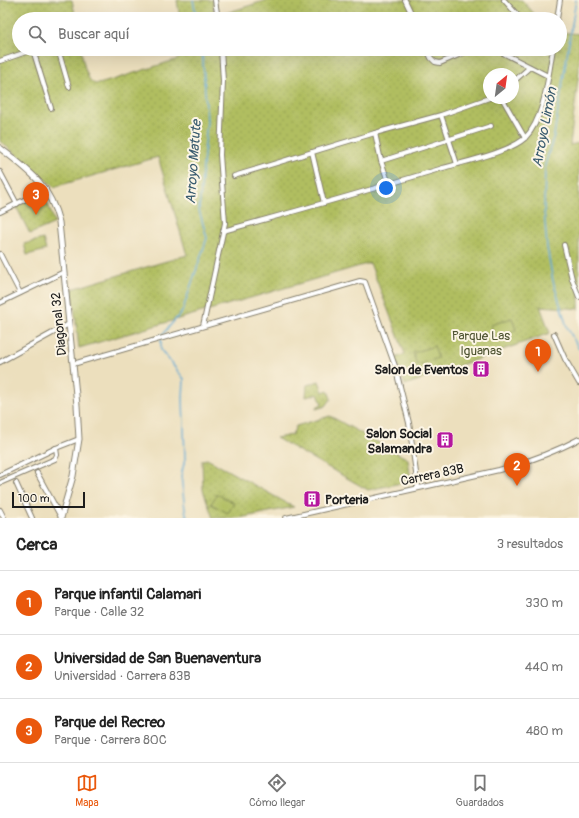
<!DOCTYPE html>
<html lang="es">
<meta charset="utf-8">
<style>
:root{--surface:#fff;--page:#f2f2f2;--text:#222;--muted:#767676;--line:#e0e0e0;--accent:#ea580c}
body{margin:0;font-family:Pangolin,sans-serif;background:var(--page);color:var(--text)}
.compass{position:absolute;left:483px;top:68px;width:36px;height:36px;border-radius:50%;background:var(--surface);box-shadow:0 4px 16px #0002;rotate:29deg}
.scale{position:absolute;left:12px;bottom:10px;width:73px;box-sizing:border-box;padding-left:4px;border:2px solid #1c1c1c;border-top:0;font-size:11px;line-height:14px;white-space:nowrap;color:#1c1c1c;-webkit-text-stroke:3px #fcf5e5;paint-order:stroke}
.you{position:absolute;left:386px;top:188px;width:14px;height:14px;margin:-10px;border:3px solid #fff;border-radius:50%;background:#1a73e8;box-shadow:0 0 0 6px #1a73e833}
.badge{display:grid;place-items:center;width:26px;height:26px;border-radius:50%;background:var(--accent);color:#fff;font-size:13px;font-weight:700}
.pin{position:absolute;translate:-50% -33px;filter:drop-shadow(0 1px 2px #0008)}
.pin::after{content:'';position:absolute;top:21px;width:14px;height:12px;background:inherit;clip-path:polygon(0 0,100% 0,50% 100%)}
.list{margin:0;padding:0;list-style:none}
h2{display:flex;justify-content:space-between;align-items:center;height:52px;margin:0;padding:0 16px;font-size:17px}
h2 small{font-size:13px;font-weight:400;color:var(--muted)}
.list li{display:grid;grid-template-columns:26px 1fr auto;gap:12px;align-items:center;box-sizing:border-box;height:64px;padding:0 16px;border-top:1px solid var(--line)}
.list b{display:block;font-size:15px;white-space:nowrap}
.list p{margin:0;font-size:13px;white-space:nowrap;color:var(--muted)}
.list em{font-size:13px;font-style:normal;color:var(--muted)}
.icon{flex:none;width:22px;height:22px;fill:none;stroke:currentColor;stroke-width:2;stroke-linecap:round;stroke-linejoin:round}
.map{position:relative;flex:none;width:579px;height:518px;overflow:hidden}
.search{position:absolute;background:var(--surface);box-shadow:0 4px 16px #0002;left:12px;right:12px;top:12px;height:44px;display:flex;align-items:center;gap:10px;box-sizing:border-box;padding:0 14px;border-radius:22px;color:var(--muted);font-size:15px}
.sheet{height:244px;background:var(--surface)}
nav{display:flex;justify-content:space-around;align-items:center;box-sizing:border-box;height:56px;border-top:1px solid var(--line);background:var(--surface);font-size:11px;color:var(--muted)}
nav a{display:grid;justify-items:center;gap:2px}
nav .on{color:var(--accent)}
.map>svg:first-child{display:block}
.green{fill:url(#green-dots);stroke:#666d3e;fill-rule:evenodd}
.pitch{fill:#b0be60;stroke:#666d3e}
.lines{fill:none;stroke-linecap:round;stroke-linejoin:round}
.stream{stroke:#5ca8d4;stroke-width:1.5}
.minor-casing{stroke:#847e6c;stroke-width:6}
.tertiary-casing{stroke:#847e6c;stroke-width:7}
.minor{stroke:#fff;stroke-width:4}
.tertiary{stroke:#fff;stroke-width:5}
.labels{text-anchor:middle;stroke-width:4;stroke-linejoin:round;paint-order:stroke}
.street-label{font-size:13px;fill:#1c1c1c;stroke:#fcf5e5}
.park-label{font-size:13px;fill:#505534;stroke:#fcf5e5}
.poi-label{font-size:13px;font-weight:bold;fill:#1c1c1c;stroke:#fcf5e5;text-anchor:end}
.water-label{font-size:14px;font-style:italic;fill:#395b6f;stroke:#fcf5e5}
</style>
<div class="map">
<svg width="579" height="518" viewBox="0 0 579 518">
<defs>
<pattern id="green-dots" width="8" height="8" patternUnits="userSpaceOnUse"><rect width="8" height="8" fill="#b0be60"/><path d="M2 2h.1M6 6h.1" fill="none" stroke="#97a353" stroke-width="1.8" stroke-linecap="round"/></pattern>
</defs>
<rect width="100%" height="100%" fill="#fcf5e5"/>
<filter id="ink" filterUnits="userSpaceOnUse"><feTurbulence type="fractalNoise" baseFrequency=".025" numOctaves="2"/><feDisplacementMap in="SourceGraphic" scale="8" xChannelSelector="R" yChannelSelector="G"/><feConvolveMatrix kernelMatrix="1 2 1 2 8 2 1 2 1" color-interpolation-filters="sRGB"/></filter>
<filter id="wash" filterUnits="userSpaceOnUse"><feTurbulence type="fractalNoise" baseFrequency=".012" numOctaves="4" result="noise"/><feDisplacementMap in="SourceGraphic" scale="16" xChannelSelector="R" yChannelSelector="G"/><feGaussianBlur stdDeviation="0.9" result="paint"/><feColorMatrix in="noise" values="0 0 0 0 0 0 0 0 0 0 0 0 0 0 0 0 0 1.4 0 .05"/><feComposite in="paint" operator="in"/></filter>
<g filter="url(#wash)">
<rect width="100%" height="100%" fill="#ecdfbd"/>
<g class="green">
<path d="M0,0H72L76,19H19V49H81C82,57 86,79 93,83C97,85 102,83 106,82L178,59L182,55L185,49H560V32L579,34V71L570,145L579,143V309L540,306L550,333L405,385L395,358L405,354L370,263L79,348L72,289L187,255L158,157L54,187L0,141ZM489,74H513V98H489Z"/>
<polygon points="177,0 213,0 214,17 267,0 522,0 539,19 180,19"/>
<polygon points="43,192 55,223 30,234 16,206"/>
<polygon points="319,381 323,392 328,390 331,399 326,406 316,409 316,407 322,404 318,394 306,397 307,385"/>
<polygon points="330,416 408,459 411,481 368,490 276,438 292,435 296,426"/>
<polygon points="207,459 294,507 239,518 213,518 203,490 202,460"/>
</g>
<g class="pitch">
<polygon points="43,239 46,250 27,255 24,244"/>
<polygon points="512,318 516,330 494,337 491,325"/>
<polygon points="434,346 438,358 417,365 413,353"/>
<polygon points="217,494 234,503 228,513 211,504"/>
</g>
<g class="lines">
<g class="stream">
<polyline points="193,0 197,19"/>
<polyline points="576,0 554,135 545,165 544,210 547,247 553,281 567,327 579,349"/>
<polyline points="187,518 185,509 181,476 185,459 183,398 184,379 161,350 161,336 182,312 207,238 199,210 207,121 202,49"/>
</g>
</g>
</g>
<g filter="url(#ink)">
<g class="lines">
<g class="minor-casing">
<g id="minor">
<polyline points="215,0 218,19"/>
<polyline points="405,0 414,19"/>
<polyline points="504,0 521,19"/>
<polyline points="557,19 560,0"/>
<polyline points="58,49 69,87"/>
<polyline points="427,49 431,58 435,62 440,63 473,49"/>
<polyline points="495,49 548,76"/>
<polyline points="33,50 51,108"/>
<polyline points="0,61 35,49"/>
<polyline points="513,82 530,67"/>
<polyline points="502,98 525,138"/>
<polyline points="441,115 457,164"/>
<polyline points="312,152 324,203"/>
<polyline points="381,161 491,126"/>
<polyline points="0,172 17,204"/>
<polyline points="234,176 375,133"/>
<polyline points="389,184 381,161 375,133 441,115 489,98"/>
<polyline points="0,212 46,189"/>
<path d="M223,231C297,211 370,190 443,168C464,162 510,152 525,138C545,118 548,76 553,49"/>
<polyline points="564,245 572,279 579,297"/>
<polyline points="0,254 20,293"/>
<polyline points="0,303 64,272"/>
<polyline points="203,326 225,223 220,155 223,81 221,49"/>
<polyline points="554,334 565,359 579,383"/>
<polyline points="0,362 69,324"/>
<polyline points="73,364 360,281 365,282 395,366 409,423 418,487"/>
<polyline points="37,473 61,517"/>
<polyline points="0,475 56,448 79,439"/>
<polyline points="0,483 55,459 57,455 56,448"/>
<polyline points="16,483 32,518"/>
<polyline points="0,510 4,518"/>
<path d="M286,518L499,470C527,462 553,453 579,439"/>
</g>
</g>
<g class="tertiary-casing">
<path id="tertiary" d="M0,148C29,171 49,183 59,222L77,405L79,439L73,476L61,518"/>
</g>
<use href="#minor" class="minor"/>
<use href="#tertiary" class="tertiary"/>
</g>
</g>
<defs>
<g id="building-square" transform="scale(0.9)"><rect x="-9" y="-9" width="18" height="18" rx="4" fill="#b5179e" stroke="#fcf5e5"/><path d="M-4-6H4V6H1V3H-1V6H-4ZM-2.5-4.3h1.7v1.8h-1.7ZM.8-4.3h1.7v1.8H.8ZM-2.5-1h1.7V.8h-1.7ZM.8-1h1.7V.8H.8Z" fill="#fff"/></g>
</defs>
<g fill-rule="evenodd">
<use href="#building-square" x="481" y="369"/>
<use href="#building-square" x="445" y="440"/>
<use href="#building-square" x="312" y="499"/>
</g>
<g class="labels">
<g class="street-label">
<text transform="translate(58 324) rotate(-96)" y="5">Diagonal 32</text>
<text transform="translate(432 474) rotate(-12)" y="5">Carrera 83B</text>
</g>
<g class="park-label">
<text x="481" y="340">Parque Las<tspan x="481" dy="15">Iguanas</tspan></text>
</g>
<g class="poi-label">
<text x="468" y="374">Salon de Eventos</text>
<text x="432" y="438">Salon Social<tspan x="432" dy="15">Salamandra</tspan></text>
<text x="325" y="504" text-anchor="start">Porteria</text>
</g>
<g class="water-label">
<text transform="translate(544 127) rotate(-79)" y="5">Arroyo Limón</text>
<text transform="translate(193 162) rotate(-86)" y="5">Arroyo Matute</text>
</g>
</g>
</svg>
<svg class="compass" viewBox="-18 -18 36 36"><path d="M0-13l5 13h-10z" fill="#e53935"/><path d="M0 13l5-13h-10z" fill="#767676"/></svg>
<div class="scale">100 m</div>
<div class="you"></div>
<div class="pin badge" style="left:538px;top:372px">1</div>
<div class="pin badge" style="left:517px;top:486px">2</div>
<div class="pin badge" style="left:36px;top:215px">3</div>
<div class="search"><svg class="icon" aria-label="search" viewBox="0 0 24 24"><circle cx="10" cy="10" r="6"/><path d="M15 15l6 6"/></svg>Buscar aquí</div>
</div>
<section class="sheet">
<h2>Cerca<small>3 resultados</small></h2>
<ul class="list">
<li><span class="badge">1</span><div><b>Parque infantil Calamari</b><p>Parque · Calle 32</p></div><em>330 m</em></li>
<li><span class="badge">2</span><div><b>Universidad de San Buenaventura</b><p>Universidad · Carrera 83B</p></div><em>440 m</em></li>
<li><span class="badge">3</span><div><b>Parque del Recreo</b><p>Parque · Carrera 80C</p></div><em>480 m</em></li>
</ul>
</section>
<nav>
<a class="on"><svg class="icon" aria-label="map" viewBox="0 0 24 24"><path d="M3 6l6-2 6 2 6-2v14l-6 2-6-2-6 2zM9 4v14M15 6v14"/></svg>Mapa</a>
<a><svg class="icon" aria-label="directions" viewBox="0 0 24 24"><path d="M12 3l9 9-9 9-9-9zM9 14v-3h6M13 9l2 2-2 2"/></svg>Cómo llegar</a>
<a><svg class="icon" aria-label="saved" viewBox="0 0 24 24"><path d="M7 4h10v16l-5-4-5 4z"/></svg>Guardados</a>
</nav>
